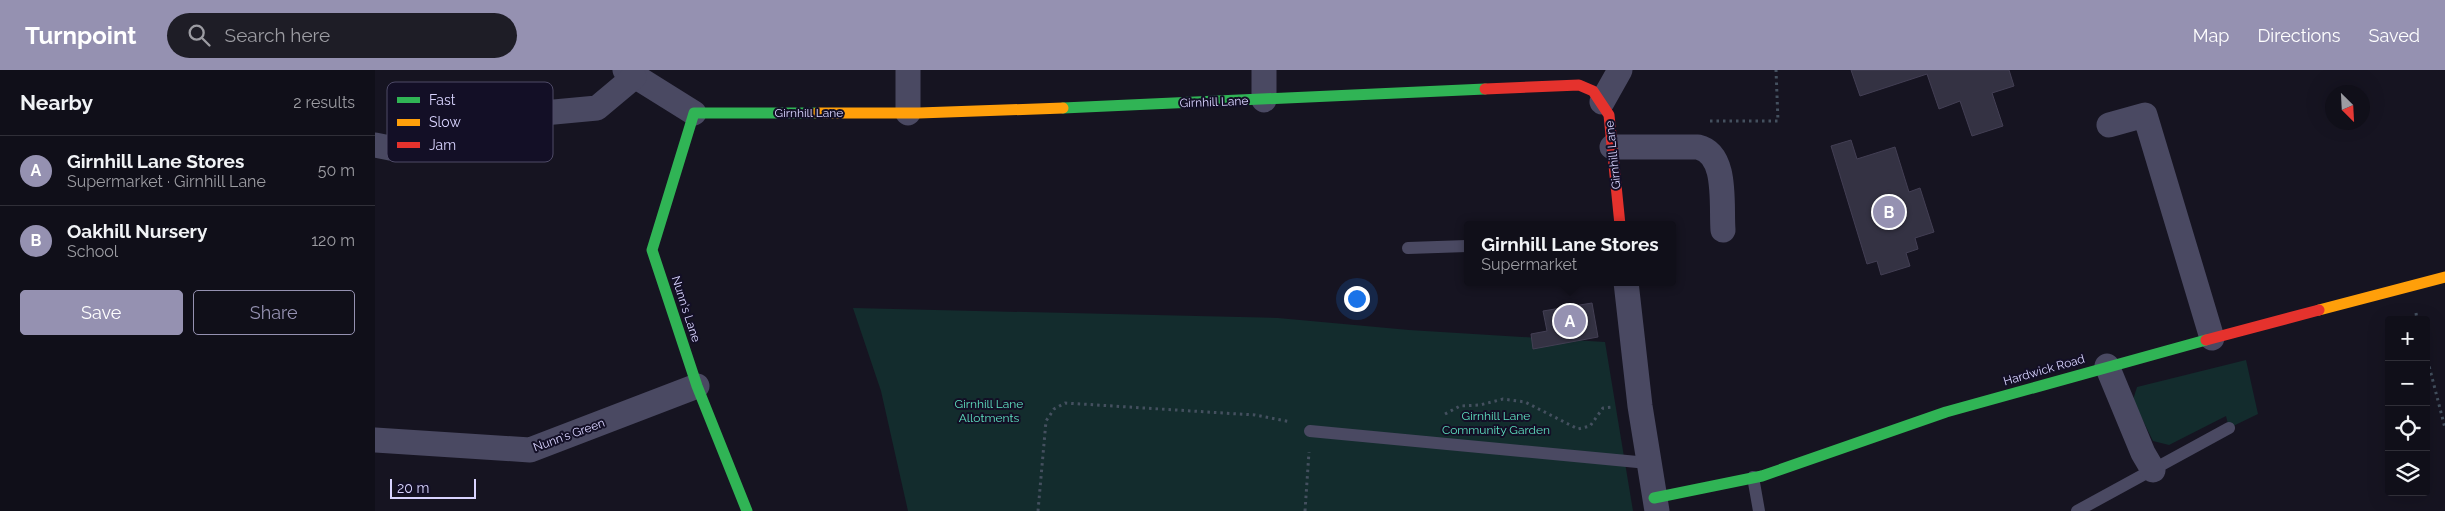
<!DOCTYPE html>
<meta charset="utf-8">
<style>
:root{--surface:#100f19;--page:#1e1d26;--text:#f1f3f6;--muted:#9c9ca2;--line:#302f38;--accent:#9591b1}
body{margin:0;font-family:Raleway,sans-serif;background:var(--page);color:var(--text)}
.controls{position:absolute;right:15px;bottom:15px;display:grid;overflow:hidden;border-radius:5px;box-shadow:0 5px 20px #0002}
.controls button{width:45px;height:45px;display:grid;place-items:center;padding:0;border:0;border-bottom:1px solid var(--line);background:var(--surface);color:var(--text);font:25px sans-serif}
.compass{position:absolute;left:1950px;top:15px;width:45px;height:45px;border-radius:50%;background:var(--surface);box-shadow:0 5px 20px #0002;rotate:156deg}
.scale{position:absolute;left:15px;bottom:12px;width:86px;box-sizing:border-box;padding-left:5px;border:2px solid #d9d4ff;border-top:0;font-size:14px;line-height:18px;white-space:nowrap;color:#d9d4ff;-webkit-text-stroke:4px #130f26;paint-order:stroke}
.you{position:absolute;left:981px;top:228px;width:18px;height:18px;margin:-12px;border:4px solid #fff;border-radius:50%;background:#1a73e8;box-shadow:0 0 0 8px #1a73e833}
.badge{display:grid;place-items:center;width:32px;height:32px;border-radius:50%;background:var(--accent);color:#fff;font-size:16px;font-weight:700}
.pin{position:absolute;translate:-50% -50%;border:2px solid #fff;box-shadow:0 1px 5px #0006}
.popup{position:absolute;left:1089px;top:151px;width:212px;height:65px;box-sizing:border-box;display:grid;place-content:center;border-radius:5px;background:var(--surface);filter:drop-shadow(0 1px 4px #0005);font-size:16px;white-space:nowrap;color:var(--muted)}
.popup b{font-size:19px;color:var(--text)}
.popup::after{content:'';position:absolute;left:50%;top:100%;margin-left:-10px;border:10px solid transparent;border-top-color:var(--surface)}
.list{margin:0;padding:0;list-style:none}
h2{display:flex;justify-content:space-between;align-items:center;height:65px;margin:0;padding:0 20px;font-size:21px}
h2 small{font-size:16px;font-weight:400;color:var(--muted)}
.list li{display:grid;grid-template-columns:32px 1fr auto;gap:15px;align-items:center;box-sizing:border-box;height:70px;padding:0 20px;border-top:1px solid var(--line)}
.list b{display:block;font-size:19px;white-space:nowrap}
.list p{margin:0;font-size:16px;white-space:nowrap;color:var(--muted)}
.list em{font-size:16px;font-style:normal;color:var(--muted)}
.actions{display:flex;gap:10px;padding:15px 20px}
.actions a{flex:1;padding:11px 0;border:1px solid var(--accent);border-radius:5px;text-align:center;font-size:18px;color:var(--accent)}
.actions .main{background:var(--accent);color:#fff}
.icon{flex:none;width:28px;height:28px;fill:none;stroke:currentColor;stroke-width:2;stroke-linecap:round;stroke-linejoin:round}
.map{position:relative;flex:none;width:2070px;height:441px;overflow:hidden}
header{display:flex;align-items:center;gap:30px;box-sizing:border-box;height:70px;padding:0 25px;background:var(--accent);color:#fff}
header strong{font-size:24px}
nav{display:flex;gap:28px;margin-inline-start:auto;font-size:18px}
.search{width:350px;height:45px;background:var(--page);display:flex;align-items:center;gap:12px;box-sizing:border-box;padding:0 18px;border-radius:28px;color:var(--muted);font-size:19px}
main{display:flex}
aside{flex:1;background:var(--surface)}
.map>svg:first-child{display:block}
.green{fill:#132c2d}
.building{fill:#343243;stroke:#433f54}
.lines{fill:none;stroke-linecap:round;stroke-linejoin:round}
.path{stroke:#44505f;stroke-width:3;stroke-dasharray:2.5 4;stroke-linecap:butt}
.lane{stroke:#4a4962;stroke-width:12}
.street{stroke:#4a4962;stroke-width:25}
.fast{stroke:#30b455;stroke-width:11}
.slow{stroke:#ff9f0a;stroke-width:11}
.jam{stroke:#e5322d;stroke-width:11}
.labels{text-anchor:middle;stroke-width:4;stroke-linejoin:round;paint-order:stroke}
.street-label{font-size:12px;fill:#d9d4ff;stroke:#130f26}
.park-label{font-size:12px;fill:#5fe0c0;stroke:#130f26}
.key{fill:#130f26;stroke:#4e4a67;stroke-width:1}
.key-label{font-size:14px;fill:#d9d4ff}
</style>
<header>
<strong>Turnpoint</strong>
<div class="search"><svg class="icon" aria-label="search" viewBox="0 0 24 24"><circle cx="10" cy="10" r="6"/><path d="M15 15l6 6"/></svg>Search here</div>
<nav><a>Map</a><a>Directions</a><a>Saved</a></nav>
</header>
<main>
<aside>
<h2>Nearby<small>2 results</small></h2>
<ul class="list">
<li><span class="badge">A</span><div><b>Girnhill Lane Stores</b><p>Supermarket · Girnhill Lane</p></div><em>50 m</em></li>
<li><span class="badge">B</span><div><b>Oakhill Nursery</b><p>School</p></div><em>120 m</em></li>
</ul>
<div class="actions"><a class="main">Save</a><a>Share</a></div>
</aside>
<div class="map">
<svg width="2070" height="441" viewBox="0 0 2070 441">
<rect width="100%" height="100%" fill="#161421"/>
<g class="green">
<polygon points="478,238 903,248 1034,260 1230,272 1258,441 533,441 506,321"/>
<polygon points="1871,290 1883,344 1854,358 1851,346 1794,375 1778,371 1758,330 1762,317"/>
</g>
<g class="building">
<polygon points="1476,0 1634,0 1639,16 1617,23 1628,56 1597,66 1585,31 1564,39 1552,4 1485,26"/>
<polygon points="1476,70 1482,89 1520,77 1534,122 1545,118 1559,162 1540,168 1543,179 1531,183 1535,196 1506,205 1502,191 1492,194 1456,76"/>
<polygon points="1217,233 1223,267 1158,279 1156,264 1172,261 1168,241"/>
</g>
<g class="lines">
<g class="path">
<polyline points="1335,51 1403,51 1401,0"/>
<polyline points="2041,243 2042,250"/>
<polyline points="2051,284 2070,358"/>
<polyline points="1070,344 1085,336 1105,335 1128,329 1150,332 1203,359 1215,356 1228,338 1239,337"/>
<polyline points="663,441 671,351 679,339 690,333 880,345 916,352"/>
<polyline points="930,441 934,382"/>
</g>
<g class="lane">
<polyline points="1033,178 1092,176"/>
<polyline points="935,361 1273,393"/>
<polyline points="1378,407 1384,441"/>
<polyline points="1702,441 1854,358"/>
</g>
<g class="street">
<polyline points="250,0 319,43"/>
<polyline points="889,0 889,30"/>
<polyline points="1227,32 1245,0"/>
<polyline points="533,43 533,0"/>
<polyline points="1734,55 1770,45 1837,268"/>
<polyline points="0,75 15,78 73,76 147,45 222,38 259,7"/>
<path d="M1237,77H1323C1353,84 1346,134 1348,160"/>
<polyline points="1251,212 1265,336 1282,441"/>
<polyline points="1732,296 1768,383 1778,400"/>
<polyline points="0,370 155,380 322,316"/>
</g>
<g class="fast">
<polyline points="688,38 1110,19"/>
<polyline points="1279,428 1387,406 1571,342 1831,270"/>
<polyline points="372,441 322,316 277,180 319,43 442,43"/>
</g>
<g class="slow">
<polyline points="442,43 544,43 688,38"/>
<polyline points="1944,240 2070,207"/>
</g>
<g class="jam">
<polyline points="1110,19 1204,15 1218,21 1234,45 1245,155"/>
<polyline points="1831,270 1944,240"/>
</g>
</g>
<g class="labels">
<g class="street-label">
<text transform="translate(839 32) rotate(-2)" y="4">Girnhill Lane</text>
<text x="434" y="47">Girnhill Lane</text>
<text transform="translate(1238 85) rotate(-96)" y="4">Girnhill Lane</text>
<text transform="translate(311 239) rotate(72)" y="4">Nunn's Lane</text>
<text transform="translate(1669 300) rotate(-16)" y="4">Hardwick Road</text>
<text transform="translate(194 365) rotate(-20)" y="4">Nunn's Green</text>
</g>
<g class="park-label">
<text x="614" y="338">Girnhill Lane<tspan x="614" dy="14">Allotments</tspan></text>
<text x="1121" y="350">Girnhill Lane<tspan x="1121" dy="14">Community Garden</tspan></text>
</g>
</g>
<rect x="12" y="12" width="166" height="80" rx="8" class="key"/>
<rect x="22" y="27" width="23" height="6" fill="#30b455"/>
<rect x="22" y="49" width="23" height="7" fill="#ff9f0a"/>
<rect x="22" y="72" width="23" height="6" fill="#e5322d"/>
<g class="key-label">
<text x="54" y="35">Fast</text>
<text x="54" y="57">Slow</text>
<text x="54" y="80">Jam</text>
</g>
</svg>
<div class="controls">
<button>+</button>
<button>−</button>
<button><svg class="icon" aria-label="locate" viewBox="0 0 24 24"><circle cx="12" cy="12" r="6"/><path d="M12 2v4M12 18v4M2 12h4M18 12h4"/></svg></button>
<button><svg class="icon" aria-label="layers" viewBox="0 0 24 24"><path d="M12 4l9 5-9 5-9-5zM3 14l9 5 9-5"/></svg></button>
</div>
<svg class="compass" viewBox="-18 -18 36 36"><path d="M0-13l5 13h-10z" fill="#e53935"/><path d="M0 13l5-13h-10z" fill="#9c9ca2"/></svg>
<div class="scale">20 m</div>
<div class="you"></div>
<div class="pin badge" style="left:1195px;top:251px">A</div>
<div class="popup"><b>Girnhill Lane Stores</b>Supermarket</div>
<div class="pin badge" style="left:1514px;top:142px">B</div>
</div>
</main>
